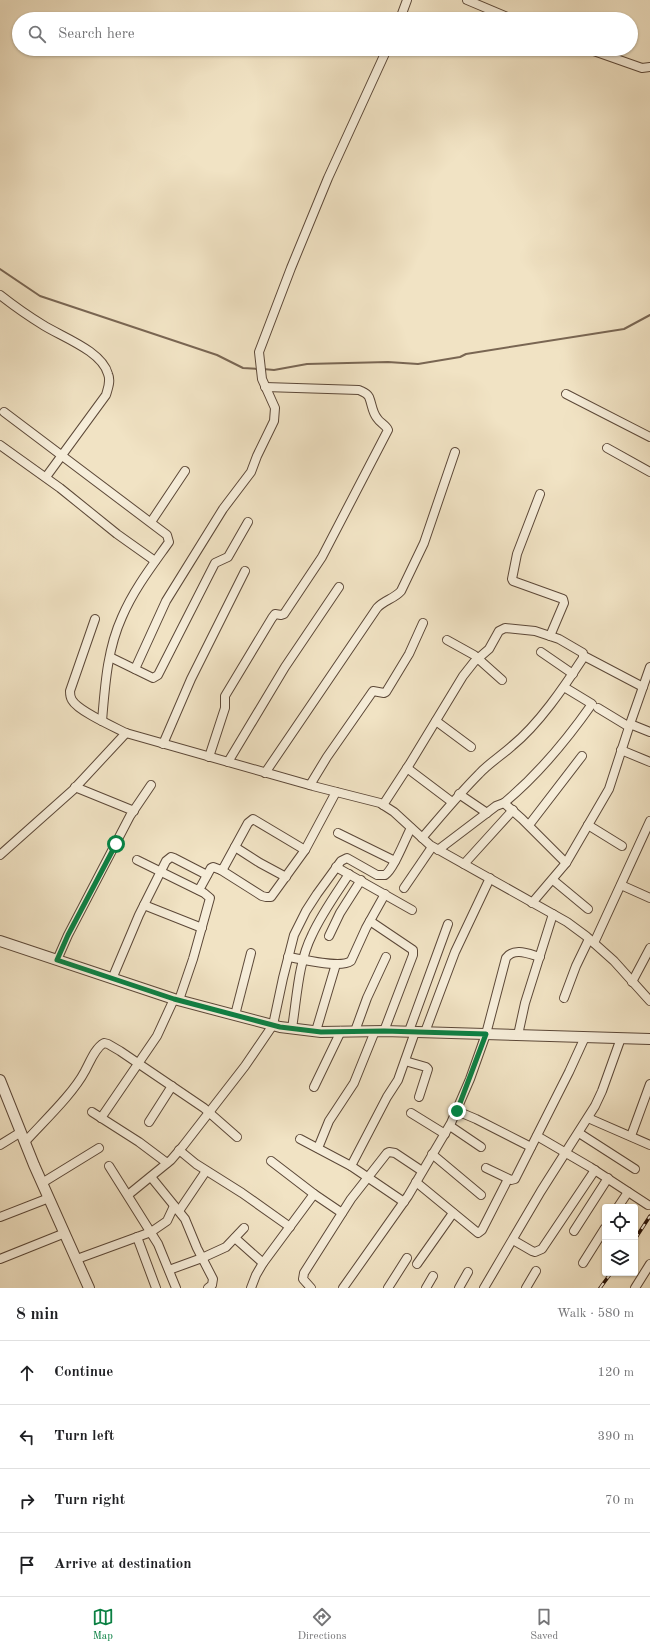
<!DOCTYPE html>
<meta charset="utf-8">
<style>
:root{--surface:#fff;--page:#f6f6f6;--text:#202124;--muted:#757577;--line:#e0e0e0;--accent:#0b8043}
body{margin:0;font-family:"Old Standard TT",serif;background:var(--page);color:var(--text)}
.controls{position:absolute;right:12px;bottom:12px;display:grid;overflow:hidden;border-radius:4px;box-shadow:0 1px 3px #0004}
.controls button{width:36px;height:36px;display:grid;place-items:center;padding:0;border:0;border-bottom:1px solid var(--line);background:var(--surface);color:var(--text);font:20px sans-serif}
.stop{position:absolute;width:12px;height:12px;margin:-9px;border:3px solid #0b8043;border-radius:50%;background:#fff}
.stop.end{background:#0b8043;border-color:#fff;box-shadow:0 1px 4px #0008}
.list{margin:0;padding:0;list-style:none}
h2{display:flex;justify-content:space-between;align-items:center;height:52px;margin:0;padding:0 16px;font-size:17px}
h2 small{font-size:13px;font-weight:400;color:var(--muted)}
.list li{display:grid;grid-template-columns:26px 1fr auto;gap:12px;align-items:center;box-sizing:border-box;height:64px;padding:0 16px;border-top:1px solid var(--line)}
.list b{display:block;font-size:15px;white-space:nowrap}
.list em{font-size:13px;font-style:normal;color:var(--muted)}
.icon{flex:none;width:22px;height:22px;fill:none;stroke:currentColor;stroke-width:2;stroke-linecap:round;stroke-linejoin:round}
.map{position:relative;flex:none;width:650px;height:1288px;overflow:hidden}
.search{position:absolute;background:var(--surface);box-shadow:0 1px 3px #0004;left:12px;right:12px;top:12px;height:44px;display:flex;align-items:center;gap:10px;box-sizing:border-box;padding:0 14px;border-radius:22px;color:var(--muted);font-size:15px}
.sheet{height:308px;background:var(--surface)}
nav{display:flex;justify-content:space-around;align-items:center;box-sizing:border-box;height:56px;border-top:1px solid var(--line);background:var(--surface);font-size:11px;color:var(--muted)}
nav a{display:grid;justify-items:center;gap:2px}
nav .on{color:var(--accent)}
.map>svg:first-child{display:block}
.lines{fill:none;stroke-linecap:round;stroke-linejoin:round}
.stream{stroke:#796653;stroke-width:2}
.minor-casing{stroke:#5c4838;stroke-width:10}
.tertiary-casing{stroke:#5c4838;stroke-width:12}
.minor{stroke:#f6edd9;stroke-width:8}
.tertiary{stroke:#f6edd9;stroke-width:10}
.rail-casing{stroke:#2a1409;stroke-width:3.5}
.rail{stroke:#f6edd9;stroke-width:2;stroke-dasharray:6;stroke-linecap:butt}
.route{stroke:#0b8043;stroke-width:5}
</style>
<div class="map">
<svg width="650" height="1288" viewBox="0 0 650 1288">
<rect width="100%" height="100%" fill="#f1e3c4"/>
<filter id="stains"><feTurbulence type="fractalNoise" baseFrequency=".005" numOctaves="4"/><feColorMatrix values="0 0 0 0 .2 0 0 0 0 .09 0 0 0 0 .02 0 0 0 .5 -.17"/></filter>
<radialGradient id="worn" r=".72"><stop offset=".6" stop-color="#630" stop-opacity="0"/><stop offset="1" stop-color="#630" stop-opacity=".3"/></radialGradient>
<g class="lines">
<g class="stream">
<polyline points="0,269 40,296 217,355 243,368 258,369"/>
<polyline points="263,369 274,370 307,364 388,362 418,364 460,357 466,354 624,329 650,315"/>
</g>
<g class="minor-casing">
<g id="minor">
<polyline points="467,0 512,19"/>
<polyline points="400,19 407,0"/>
<polyline points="588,49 642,68 650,67"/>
<path d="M0,295C14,306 28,316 43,325C62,337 102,351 108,374C111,381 108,388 106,395L46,477"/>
<polyline points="566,394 650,437"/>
<path d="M4,412L167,535L169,542C152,566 134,589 122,617C107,650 105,686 102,721"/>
<polyline points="0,445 60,488 117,534 155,561"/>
<polyline points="607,448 650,472"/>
<polyline points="540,494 517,554 512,579 513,581 563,599 564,603 550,636"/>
<polyline points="151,522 185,471"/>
<path d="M95,619L70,691C70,694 70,697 72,700C78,711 114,727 126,733L313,786L380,803L394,812L430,845L567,922L586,936L614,961L650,1001"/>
<polyline points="447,640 474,655 502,680"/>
<polyline points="541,652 573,674"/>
<polyline points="584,656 643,687"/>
<polyline points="110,657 153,678 158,675 215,563 228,557 248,522"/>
<polyline points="135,669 166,601 223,509 251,472 257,456 274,421 275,408 262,379 259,352 291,268 328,178 387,49"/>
<polyline points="598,708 626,725 630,724 650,667"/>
<polyline points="436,721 471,747"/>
<polyline points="163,744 191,679 245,571"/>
<polyline points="621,750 650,762"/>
<path d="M209,757L225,708V696L272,618L275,614L281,615L284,614L322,557L388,430C386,425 380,423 377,418C372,412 372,404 369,397C367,393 363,392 359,390L265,387"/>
<polyline points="228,762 285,667 339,587"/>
<polyline points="407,768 452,802"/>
<path d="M265,773L377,608C384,600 394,599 401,591L424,543L455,452"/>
<polyline points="310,785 327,757 373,691 384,693 386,692 409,654 423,623"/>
<polyline points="75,787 134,811"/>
<polyline points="459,794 487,813"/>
<path d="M504,803C539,774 566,741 592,704L564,687"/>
<path d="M383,805L409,765L463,676L474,662L489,649L499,631L505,628L535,631L559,639L583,653V658C564,687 539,724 512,746C501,756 489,763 479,774C459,794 441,816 422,838"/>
<polyline points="529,825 582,756"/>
<polyline points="588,825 622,846"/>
<polyline points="338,833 395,861"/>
<polyline points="235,847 260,863 286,877"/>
<polyline points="438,850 496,806 504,803 522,819 566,863"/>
<polyline points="0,855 73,790 126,733"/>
<polyline points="137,860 204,893 210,898 193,959 179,1000"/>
<polyline points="464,864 513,810"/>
<polyline points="336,867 412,910"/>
<polyline points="221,870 262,896 266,897 271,897 305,850 336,792"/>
<polyline points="553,880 588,909"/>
<polyline points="621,885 650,898"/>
<polyline points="404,888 432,847"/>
<polyline points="199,890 211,868 213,867 221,870 224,867 248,823 253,819 305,850"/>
<polyline points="532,903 566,863 609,789 630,724 650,732"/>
<polyline points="144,905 202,928"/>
<polyline points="370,921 413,950 413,955 384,1031"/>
<polyline points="329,936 340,913 361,880"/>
<polyline points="594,943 650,821"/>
<path d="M288,957C303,959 340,969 351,961L366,928L385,894"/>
<polyline points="57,960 68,935 130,816 151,785"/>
<polyline points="112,979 139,915 166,861 171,857 174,858 207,875"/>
<polyline points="632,982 650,948"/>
<polyline points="564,998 576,966 589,939"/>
<polyline points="235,1015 251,953"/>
<path d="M292,1028C297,998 298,963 312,935C322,913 336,894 349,874"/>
<polyline points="316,1031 336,964"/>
<polyline points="355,1031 367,998 386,957"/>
<polyline points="409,1031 448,924"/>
<polyline points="425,1032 455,952 490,878"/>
<polyline points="518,1035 525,1003 553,914"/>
<polyline points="405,1061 426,1067 428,1069 419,1097"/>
<polyline points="314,1087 341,1031"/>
<polyline points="457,1111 476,1119 531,1147"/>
<polyline points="92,1112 139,1142 167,1163"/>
<polyline points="411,1113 445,1134"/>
<polyline points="101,1118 157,1036 174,999"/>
<polyline points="588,1118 650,1145"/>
<polyline points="149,1122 172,1086"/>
<polyline points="450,1126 481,1147"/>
<polyline points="579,1133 635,1169"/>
<polyline points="537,1136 590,1167 648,1205"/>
<polyline points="631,1136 650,1084"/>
<polyline points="300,1139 351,1166 404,1202"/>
<path d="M25,1142C43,1122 73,1094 85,1071C90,1062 95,1048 104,1043L108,1044L120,1051L204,1108L237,1137"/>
<polyline points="0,1145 21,1132"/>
<polyline points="318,1148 329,1121 354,1083 375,1031"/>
<polyline points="179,1150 196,1164 242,1193 290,1227"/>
<polyline points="432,1154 481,1195"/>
<polyline points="271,1161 314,1194 342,1213"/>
<polyline points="109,1166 158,1244 176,1288"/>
<polyline points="351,1166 387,1097 398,1080 415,1032"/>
<polyline points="486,1168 511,1180 515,1179 569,1072 585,1037"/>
<polyline points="151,1177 185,1219 197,1248 213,1279 212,1285 208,1288"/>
<polyline points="416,1182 478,1233 482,1230 508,1179"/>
<polyline points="42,1183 99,1148"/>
<path d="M128,1195L171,1160L183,1146L245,1066L273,1025L283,978L294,935L306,911L317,894L341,861L347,858L377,875H385C394,869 405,839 411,828"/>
<polyline points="618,1207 628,1192"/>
<polyline points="179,1211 206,1171"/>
<polyline points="0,1217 49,1198"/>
<polyline points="574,1231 608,1178"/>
<polyline points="137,1237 156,1288"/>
<polyline points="235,1238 263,1263"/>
<polyline points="513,1240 532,1251 535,1252 542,1249 595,1170"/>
<polyline points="0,1259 65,1233"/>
<polyline points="77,1259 151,1232 167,1221 174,1206"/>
<polyline points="583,1263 605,1228"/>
<polyline points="417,1264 453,1213"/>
<polyline points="169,1270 202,1258 226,1247 244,1228"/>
<polyline points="251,1288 256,1275 263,1263 314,1194"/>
<polyline points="311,1288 303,1279 304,1273 351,1199 387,1153 389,1152 395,1153 422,1171"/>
<path d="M343,1288L408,1196L451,1123L470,1079L486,1034L506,958C514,947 529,954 540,957"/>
<polyline points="388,1288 407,1258"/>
<polyline points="426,1288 433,1276"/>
<polyline points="459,1288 468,1272"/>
<polyline points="484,1288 541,1191 595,1106 602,1091 621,1038"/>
<polyline points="526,1288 536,1271"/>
<polyline points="635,1288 650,1264"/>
</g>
</g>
<g class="tertiary-casing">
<g id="tertiary">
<polyline points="0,941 174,999 280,1027 321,1032 384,1031 650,1039"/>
<polyline points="0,1080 34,1165 89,1288"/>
</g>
</g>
<use href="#minor" class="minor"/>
<use href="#tertiary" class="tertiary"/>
<g class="rail-casing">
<g id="rail">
<polyline points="635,1239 650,1216"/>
<polyline points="600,1288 611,1273"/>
</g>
</g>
<use href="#rail" class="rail"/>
</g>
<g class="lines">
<polyline class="route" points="116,844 68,935 57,960 174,999 280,1027 321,1032 384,1031 486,1034 457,1111"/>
</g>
<rect width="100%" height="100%" filter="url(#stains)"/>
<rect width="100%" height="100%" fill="url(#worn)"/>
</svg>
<div class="controls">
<button><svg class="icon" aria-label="locate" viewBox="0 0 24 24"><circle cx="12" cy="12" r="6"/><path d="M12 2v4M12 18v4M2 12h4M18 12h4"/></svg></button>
<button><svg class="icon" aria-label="layers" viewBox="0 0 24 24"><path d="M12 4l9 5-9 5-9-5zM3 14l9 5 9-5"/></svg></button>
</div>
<div class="stop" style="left:116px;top:844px"></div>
<div class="stop end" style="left:457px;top:1111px"></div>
<div class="search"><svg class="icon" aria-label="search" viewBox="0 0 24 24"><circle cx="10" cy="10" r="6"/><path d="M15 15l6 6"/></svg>Search here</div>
</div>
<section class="sheet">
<h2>8 min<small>Walk · 580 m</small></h2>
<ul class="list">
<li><svg class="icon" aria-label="ahead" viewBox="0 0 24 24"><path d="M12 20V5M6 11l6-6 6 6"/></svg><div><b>Continue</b></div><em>120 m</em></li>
<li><svg class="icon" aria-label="left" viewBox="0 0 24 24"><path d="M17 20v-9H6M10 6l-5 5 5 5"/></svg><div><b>Turn left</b></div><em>390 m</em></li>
<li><svg class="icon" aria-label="right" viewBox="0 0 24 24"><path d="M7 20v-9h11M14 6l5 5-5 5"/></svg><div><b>Turn right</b></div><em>70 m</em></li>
<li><svg class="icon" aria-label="arrive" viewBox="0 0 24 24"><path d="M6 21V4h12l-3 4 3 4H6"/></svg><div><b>Arrive at destination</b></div></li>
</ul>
</section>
<nav>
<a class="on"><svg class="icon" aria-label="map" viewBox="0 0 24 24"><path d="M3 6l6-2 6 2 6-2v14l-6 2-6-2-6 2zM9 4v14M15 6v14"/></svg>Map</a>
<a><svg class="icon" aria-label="directions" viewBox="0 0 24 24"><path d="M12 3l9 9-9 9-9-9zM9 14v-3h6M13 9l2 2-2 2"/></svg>Directions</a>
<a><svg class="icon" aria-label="saved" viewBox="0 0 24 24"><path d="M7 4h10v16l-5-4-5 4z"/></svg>Saved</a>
</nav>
